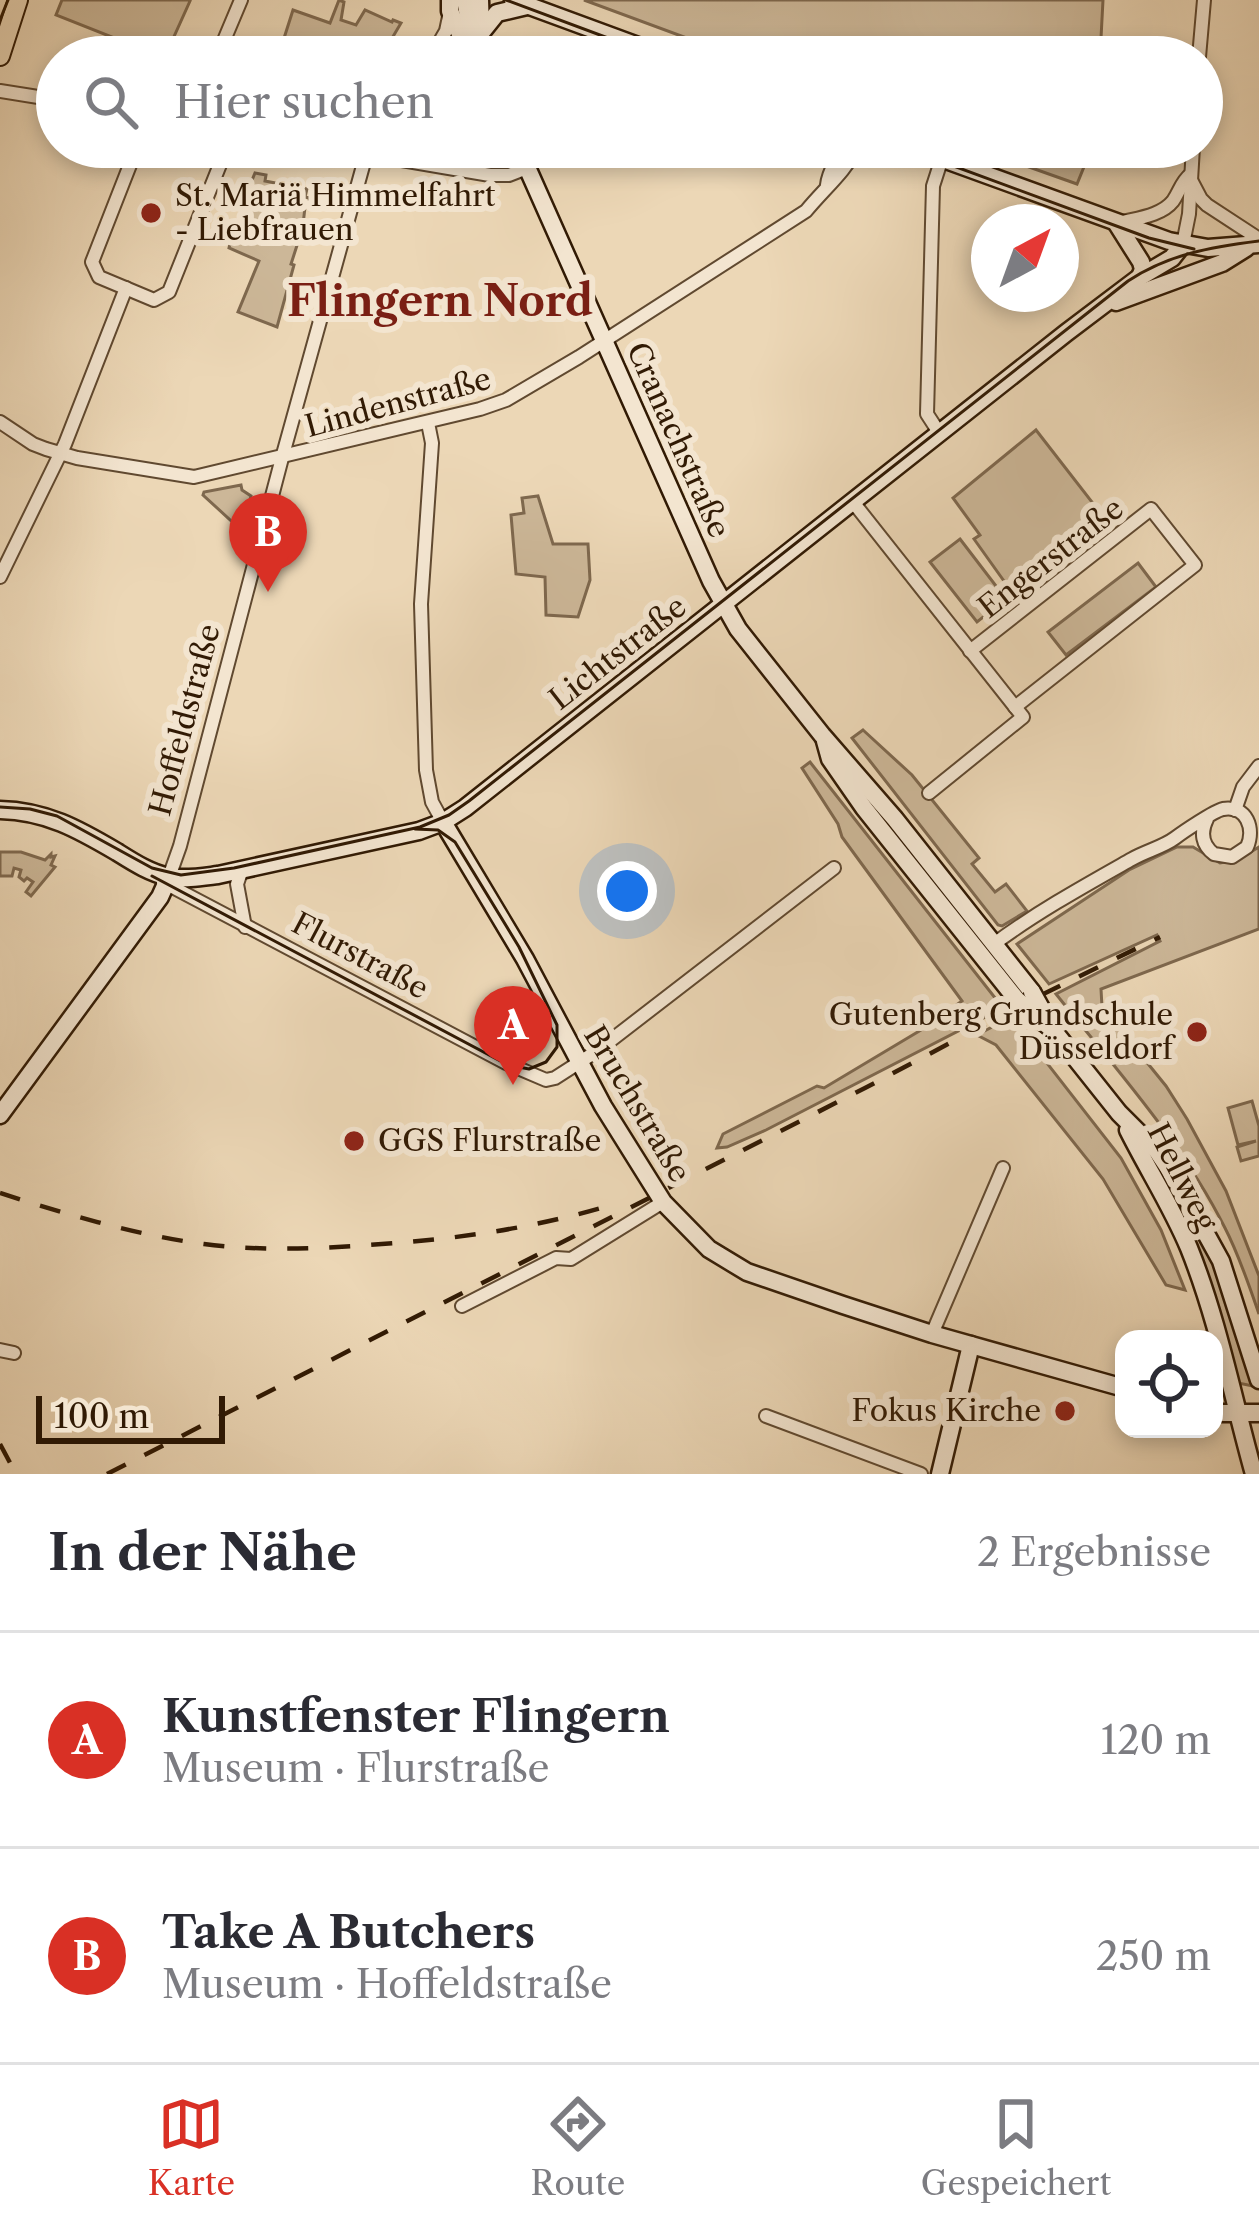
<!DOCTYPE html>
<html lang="de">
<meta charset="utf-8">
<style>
:root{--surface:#fff;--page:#f2f2f3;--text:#2b2b33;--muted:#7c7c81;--line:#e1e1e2;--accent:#d93025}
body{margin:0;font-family:"Libre Caslon Text",serif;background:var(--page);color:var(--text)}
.controls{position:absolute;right:36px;bottom:36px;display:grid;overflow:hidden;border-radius:24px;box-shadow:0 6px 18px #0003}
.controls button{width:108px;height:108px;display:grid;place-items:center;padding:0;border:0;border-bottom:3px solid var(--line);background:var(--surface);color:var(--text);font:60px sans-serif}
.compass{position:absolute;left:971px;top:204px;width:108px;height:108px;border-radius:50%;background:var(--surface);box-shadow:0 6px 18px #0003;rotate:41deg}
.scale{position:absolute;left:36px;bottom:30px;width:189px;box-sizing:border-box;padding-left:12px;border:6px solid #311a04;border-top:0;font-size:33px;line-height:42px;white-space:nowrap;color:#311a04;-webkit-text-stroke:9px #f3e5d0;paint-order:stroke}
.you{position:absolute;left:627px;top:891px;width:42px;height:42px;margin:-30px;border:9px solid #fff;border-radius:50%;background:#1a73e8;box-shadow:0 0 0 18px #1a73e833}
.badge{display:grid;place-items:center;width:78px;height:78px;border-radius:50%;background:var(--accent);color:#fff;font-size:39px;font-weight:700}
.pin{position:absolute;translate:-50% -99px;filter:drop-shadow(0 3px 6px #0008)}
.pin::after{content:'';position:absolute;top:63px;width:42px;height:36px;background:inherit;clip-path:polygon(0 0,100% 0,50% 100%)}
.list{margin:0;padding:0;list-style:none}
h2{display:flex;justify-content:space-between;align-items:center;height:156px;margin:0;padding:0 48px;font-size:51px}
h2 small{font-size:39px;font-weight:400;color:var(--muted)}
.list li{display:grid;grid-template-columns:78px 1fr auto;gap:36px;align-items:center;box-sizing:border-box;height:216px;padding:0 48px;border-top:3px solid var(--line)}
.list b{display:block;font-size:45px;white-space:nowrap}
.list p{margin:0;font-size:39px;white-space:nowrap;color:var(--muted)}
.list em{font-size:39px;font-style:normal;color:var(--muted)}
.icon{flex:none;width:66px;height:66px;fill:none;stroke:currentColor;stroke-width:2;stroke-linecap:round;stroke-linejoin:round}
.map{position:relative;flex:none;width:1259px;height:1474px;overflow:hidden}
.search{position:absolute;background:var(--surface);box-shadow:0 6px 18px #0003;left:36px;right:36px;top:36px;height:132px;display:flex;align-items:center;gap:30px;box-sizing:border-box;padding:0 42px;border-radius:66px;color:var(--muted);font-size:45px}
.sheet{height:588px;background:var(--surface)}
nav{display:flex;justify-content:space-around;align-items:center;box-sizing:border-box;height:168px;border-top:3px solid var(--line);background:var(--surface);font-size:33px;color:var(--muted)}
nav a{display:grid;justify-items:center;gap:6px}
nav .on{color:var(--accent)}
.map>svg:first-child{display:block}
.green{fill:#ccb798;stroke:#7e684e;stroke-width:3}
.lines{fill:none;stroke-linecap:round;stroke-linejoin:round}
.street-casing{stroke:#604930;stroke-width:16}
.secondary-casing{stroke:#311a04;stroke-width:21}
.primary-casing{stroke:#311a04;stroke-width:22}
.street{stroke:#f3e5d0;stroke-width:12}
.secondary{stroke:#f3e5d0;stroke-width:16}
.primary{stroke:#ecd7b6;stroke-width:18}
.tram{stroke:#311a04;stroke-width:3}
.rail{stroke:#311a04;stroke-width:4.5;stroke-dasharray:21 21;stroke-linecap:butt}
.secondary-bridge-casing{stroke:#311a04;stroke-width:21;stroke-linecap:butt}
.secondary-bridge{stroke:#f3e5d0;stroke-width:16}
.poi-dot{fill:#8f2418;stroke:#f3e5d0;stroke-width:4.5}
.labels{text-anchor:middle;stroke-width:12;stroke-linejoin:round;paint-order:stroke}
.poi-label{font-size:30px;fill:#311a04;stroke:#f3e5d0;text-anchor:start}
.street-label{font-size:30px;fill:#311a04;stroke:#f3e5d0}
.district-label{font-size:42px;font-weight:bold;fill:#7a1f14;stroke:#f3e5d0}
</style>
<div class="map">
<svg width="1259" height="1474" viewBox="0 0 1259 1474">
<rect width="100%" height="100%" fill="#ecd7b6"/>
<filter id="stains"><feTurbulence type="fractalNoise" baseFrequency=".00167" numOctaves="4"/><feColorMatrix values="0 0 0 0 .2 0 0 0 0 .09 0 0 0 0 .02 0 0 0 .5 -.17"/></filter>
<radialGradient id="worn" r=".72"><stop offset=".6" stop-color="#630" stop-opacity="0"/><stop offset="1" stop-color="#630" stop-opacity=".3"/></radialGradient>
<g class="green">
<polygon points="62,0 188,0 190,1 167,52 149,45 147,51 56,15"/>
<polygon points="339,0 344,2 341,20 356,25 365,10 392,22 393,20 401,23 391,40 388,39 384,44 388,47 383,55 371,49 363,57 278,57 293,10 330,23"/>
<polygon points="584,0 1103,0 1100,57 738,57"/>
<polygon points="973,147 1092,147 1077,184"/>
<polygon points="255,173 266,175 265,181 307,189 305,197 310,198 308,206 305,207 303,225 300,225 298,232 301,233 291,264 294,265 277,327 238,312 259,261 229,248 230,244 233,244 238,225 241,226 244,221 241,219 244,212 248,212 253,200 250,196 261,199 263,190 250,185"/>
<polygon points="1036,430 1116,533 1072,562 1063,553 1061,566 1014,595 974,539 980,535 953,498"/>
<polygon points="241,485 242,490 251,496 243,528 240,529 203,495 204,492"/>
<polygon points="538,496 553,544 588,544 590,580 578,617 546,615 545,577 516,574 511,515 524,513 522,498"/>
<polygon points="960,539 1006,599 977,622 930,562"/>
<polygon points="1138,563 1156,587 1066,655 1048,632"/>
<polygon points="863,730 912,775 979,858 972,864 995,892 1006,884 1027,911 1002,926 998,925 852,738"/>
<polygon points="810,762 1003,1008 766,1130 727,1147 717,1148 723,1134 817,1086 824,1088 921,1030 962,1001 842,837 838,824 802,768"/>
<path d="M1177,847H1193L1220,863L1237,860L1259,847V929L1101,989L1102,1007L1166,1086L1187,1119L1226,1191L1259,1276V1314C1249,1285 1239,1255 1225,1228C1182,1142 1115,1068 1056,994L1160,941L1157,935L1049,984L1017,944L1129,870Z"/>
<polygon points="0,852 21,852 45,860 51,854 51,857 55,856 51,865 55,867 31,896 26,892 33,882 27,878 24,881 19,877 21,870 14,868 12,876 0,876"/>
<polygon points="1011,1017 1121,1158 1161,1230 1185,1290 1166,1285 1103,1179 996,1045 977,1035"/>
<polygon points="1252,1101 1259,1126 1259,1156 1241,1161 1237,1147 1256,1141 1238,1145 1228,1108"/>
<path d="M1156,1165C1208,1223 1231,1312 1253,1386L1238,1383Z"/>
</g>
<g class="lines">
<g class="street-casing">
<g id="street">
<polyline points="217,57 241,0"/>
<polyline points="431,57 446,31 450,12"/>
<polyline points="1199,57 1204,0"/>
<polyline points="0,91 57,100"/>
<polyline points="137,147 92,262 99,277 154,300 169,292 227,147"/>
<polyline points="325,147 490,175 509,175 527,168"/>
<polyline points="1191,180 1201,199 1207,205 1259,239"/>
<path d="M827,185C828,172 837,160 842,147"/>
<path d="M1123,222C1139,218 1162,215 1173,201C1180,191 1181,182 1191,174"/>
<polyline points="1183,244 1189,214 1193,147"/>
<path d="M0,422L33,444L46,449L77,458L194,477L480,409L506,400L579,357L806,211C825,188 844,173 858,147"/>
<polyline points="428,423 432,443 421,604 426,770 432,802 443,822"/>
<polyline points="940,434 927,414 933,186 942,158"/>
<polyline points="853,502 1023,717 929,793"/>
<polyline points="0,577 65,444 126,288"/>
<polyline points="970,651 1151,509 1195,565 1015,707"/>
<polyline points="1235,810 1243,787 1259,766"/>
<polyline points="242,869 237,884 245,927"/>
<polyline points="169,877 180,846 282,458 366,155"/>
<polyline points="163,882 506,1063 546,1080 555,1078 597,1051 834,868"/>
<path d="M994,944C1037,912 1086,885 1132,859C1146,851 1163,847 1175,838C1183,832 1214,811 1223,809C1247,805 1255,829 1247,847L1232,857L1214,854C1202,845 1200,833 1207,819"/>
<polyline points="462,1306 556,1258 571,1259 663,1202"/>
<polyline points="932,1334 1003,1168"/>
<polyline points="0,1350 14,1353"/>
<polyline points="766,1416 921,1474"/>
</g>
</g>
<g class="secondary-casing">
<g id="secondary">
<polyline points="450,0 450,11 470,57"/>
<polyline points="465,0 470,26 482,57"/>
<polyline points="480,0 481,30"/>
<polyline points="513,0 668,57"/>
<polyline points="481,33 497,13 527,6"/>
<polyline points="518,147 711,581 738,629 822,735 895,819 1032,992"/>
<polyline points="910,147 1169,241 1208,248 1259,244"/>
<polyline points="1117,224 1141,262 1143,269 1140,277"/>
<polyline points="1116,302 1222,263 1246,248"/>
<polyline points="825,741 830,759 864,808 1017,1000"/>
<path d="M0,810C46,811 78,829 117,852C133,862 150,873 169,877C185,880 202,877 218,875L419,831L443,822L465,808L1066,333L1140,277L1172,258L1183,244"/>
<polyline points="443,822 525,959 603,1106 663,1202 709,1249 747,1272 843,1305 932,1334 1124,1388"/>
<polyline points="1053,1030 1119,1113 1157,1151 1177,1181 1221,1261 1259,1380"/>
<polyline points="0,1115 160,897 169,877"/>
<path d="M1128,1130C1148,1170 1172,1207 1189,1248C1218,1320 1233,1399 1254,1474"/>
<polyline points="1214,1413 1259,1413"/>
<polyline points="940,1474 971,1345"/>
</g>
</g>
<g class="primary-casing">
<polyline id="primary" points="0,56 18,0"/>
</g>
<use href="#street" class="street"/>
<use href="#secondary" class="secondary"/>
<use href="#primary" class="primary"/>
<g class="tram">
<polyline points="506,0 659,57"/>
<polyline points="0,20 8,0"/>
<polyline points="902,147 1149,238 1194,249"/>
<path d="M0,807L30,809L57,816L152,868L181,875L234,868L420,827L449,815L469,801L1128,281C1169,254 1211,247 1259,241"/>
<polyline points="152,876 508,1065 529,1069 546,1062 557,1047 557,1025 519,947 455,842 438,830 415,829"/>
</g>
<g class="rail">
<path d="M0,1193C66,1214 135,1235 204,1244C258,1251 313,1249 368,1245C448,1240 524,1230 601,1208"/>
<polyline points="0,1444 16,1474"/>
<polyline points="107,1474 865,1088 1035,998 1160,937"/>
</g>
<g class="secondary-bridge-casing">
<g id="secondary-bridge">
<polyline points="1032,992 1047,1019"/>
<polyline points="1017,1000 1053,1030"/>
</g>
</g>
<use href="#secondary-bridge" class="secondary-bridge"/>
</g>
<g class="poi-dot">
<circle cx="151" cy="213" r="12"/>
<circle cx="1197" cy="1032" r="12"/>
<circle cx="354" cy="1141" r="12"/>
<circle cx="1065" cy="1411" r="12"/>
</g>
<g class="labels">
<g class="poi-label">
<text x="175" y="206">St. Mariä Himmelfahrt<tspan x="175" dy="34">- Liebfrauen</tspan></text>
<text x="1173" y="1025" text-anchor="end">Gutenberg Grundschule<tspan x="1173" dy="34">Düsseldorf</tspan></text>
<text x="378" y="1151">GGS Flurstraße</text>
<text x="1041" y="1421" text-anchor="end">Fokus Kirche</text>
</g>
<g class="street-label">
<text transform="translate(398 403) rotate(-15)" y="10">Lindenstraße</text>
<text transform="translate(678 440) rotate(66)" y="10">Cranachstraße</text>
<text transform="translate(1051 558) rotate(-38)" y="10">Engerstraße</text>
<text transform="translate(618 653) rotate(-38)" y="10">Lichtstraße</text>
<text transform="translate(185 720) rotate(-75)" y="10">Hoffeldstraße</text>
<text transform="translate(360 956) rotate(28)" y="10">Flurstraße</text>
<text transform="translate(637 1104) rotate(59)" y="10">Bruchstraße</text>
<text transform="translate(1182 1177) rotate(63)" y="10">Hellweg</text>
</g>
<g class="district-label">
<text x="440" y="316">Flingern Nord</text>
</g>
</g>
<rect width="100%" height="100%" filter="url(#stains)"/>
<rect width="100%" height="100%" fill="url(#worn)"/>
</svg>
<div class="controls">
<button><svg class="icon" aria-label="locate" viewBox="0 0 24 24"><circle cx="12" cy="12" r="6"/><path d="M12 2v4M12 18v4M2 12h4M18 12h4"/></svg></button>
</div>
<svg class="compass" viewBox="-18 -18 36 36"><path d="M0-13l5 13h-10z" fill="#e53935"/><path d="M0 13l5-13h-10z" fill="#7c7c81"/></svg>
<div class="scale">100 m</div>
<div class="you"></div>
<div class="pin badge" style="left:513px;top:1085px">A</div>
<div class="pin badge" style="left:268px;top:592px">B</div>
<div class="search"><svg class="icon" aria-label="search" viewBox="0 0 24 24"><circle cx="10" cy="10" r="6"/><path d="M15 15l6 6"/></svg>Hier suchen</div>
</div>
<section class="sheet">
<h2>In der Nähe<small>2 Ergebnisse</small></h2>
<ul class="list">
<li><span class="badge">A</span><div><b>Kunstfenster Flingern</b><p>Museum · Flurstraße</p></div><em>120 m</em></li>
<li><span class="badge">B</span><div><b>Take A Butchers</b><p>Museum · Hoffeldstraße</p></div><em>250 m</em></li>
</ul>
</section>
<nav>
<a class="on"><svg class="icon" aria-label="map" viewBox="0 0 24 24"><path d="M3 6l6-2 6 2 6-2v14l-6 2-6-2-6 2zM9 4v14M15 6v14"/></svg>Karte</a>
<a><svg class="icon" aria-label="directions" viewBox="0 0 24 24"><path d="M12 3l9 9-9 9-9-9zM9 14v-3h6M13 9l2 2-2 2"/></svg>Route</a>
<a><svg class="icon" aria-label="saved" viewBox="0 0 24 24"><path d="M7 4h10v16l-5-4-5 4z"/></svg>Gespeichert</a>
</nav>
